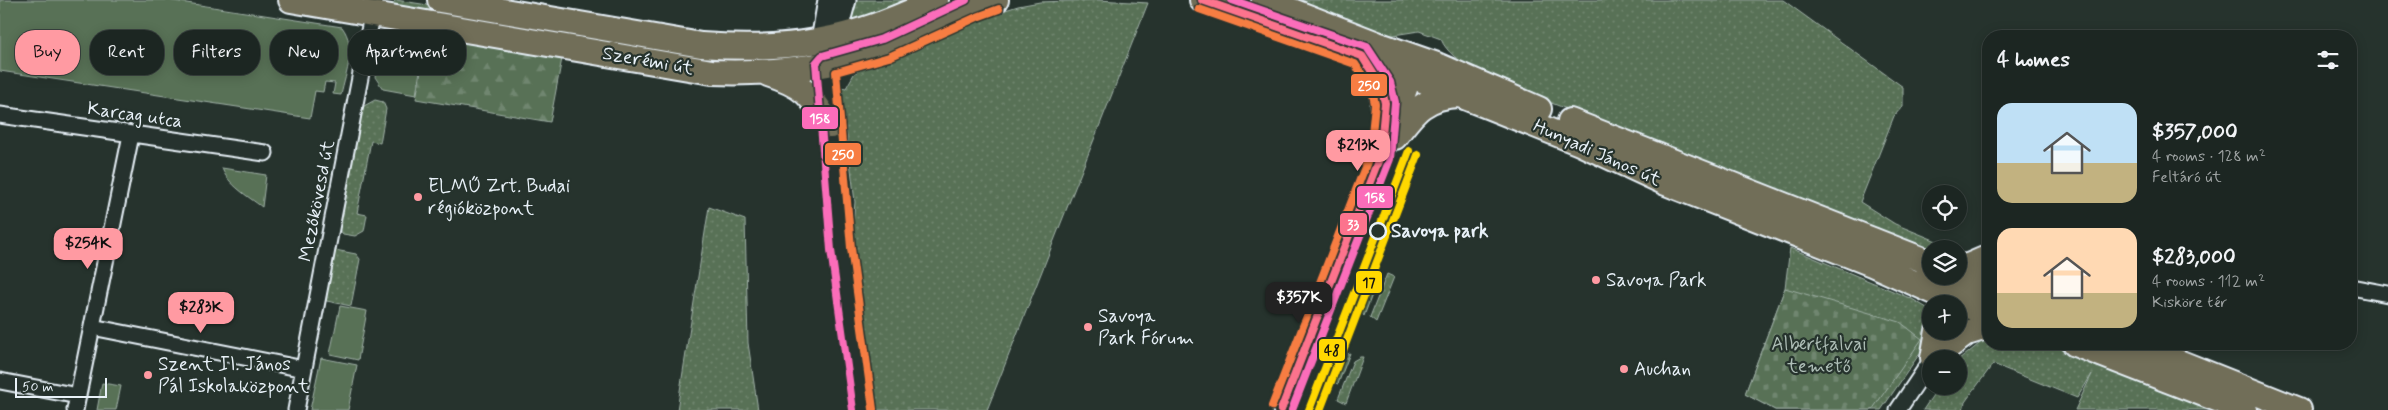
<!DOCTYPE html>
<html lang="en">
<head>
<meta charset="utf-8">
<style>
  :root { --surface:#1c2622; --page:#252e2a; --text:#f1f3f6; --muted:#a0a5a5; --line:#3a4340; --accent:#ff9aa2 }
  body { margin:0; font-family:Mynerve,sans-serif; background:var(--page); color:var(--text); height:100vh; display:flex; flex-direction:column; font-size:19px; white-space:nowrap }
  * { box-sizing:border-box; margin:0 }
  p { font-size:16px; color:var(--muted) }
  .icon { flex:none; width:28px; height:28px; fill:none; stroke:currentColor; stroke-width:2; stroke-linecap:round; stroke-linejoin:round }
  .map { position:relative; flex:1; overflow:hidden }
  .side { position:absolute; left:1982px; top:30px; width:375px; height:320px; display:flex; flex-direction:column; background:var(--surface); border-radius:20px; box-shadow:0 2px 12px #0003,0 0 0 1px var(--line) }
  .side>* { flex:none }
  .hud { position:absolute; left:15px; top:30px; width:475px; height:45px; display:flex; gap:10px }
  .tools { position:absolute; left:1922px; top:185px; display:grid; gap:10px }
  .tools a { display:grid; place-items:center; width:45px; height:45px; border-radius:50%; background:var(--surface); box-shadow:0 2px 12px #0003,0 0 0 1px var(--line); font-size:25px }
  .scale { position:absolute; left:15px; bottom:12px; width:92px; box-sizing:border-box; padding-left:5px; border:2px solid #e8f1f8; border-top:0; font-size:14px; line-height:18px; white-space:nowrap; color:#e8f1f8; -webkit-text-stroke:4px #26332d; paint-order:stroke }
  .price { position:absolute; translate:-50% -42px; padding:0 11px; border-radius:10px; background:var(--accent); color:#111; font-size:16px; line-height:32px; filter:drop-shadow(0 1px 2px #0008) }
  .price::after { content:''; position:absolute; left:50%; top:30px; width:15px; height:11px; margin-left:-8px; background:inherit; clip-path:polygon(0 0,100% 0,50% 100%) }
  .price.active { background:#222; color:#fff }
  ul { padding:0; list-style:none }
  li { display:flex; align-items:center; gap:15px; height:125px; padding:0 15px }
  li span { display:grid; place-items:center; flex:none; width:140px; height:100px; border-radius:15px; color:#555 }
  li>.icon { margin-inline-start:auto }
  span .icon { width:60px; height:60px; fill:#fffc; stroke-width:1 }
  li b { font-size:21px }
  h2 { display:flex; justify-content:space-between; align-items:center; height:60px; padding:0 15px; font-size:21px }
  .tag { padding:0 18px; border-radius:20px; background:var(--surface); box-shadow:0 2px 12px #0003,0 0 0 1px var(--line); font-size:18px; line-height:45px }
  .tag.active { background:var(--accent); color:#111 }
  .map>svg:first-child { display:block }
  .grass { fill:url(#grass-dots); stroke:#a0b1a7 }
  .forest { fill:url(#forest-firs); stroke:#a0b1a7 }
  .cemetery { fill:url(#cemetery-stones); stroke:#a0b1a7 }
  .park { fill:#587156; stroke:#a0b1a7 }
  .lines { fill:none; stroke-linecap:round; stroke-linejoin:round }
  .minor-casing { stroke:#e8f1f8; stroke-width:19 }
  .secondary-casing { stroke:#e8f1f8; stroke-width:25 }
  .primary-casing { stroke:#e8f1f8; stroke-width:28 }
  .minor { stroke:#26332d; stroke-width:15 }
  .secondary { stroke:#26332d; stroke-width:21 }
  .primary { stroke:#716e59; stroke-width:24 }
  .bus-1-casing { stroke:#26332d; stroke-width:11 }
  .bus-2-casing { stroke:#26332d; stroke-width:11 }
  .bus-3-casing { stroke:#26332d; stroke-width:11 }
  .bus-1 { stroke:#fc738d; stroke-width:8 }
  .bus-2 { stroke:#f77d43; stroke-width:8 }
  .bus-3 { stroke:#fb6dba; stroke-width:8 }
  .tram-1-casing { stroke:#26332d; stroke-width:11 }
  .tram-2-casing { stroke:#26332d; stroke-width:11 }
  .tram-1 { stroke:#ffd800; stroke-width:8 }
  .tram-2 { stroke:#ffd800; stroke-width:8 }
  .poi-dot { fill:#ff9aa2; stroke:#26332d; stroke-width:2 }
  .stop-dot { fill:#26332d; stroke:#e8f1f8; stroke-width:2.5 }
  .labels { text-anchor:middle; dominant-baseline:central; stroke-width:4.5; stroke-linejoin:round; paint-order:stroke }
  .street-label { font-size:19px; fill:#e8f1f8; stroke:#26332d }
  .poi-label { font-size:19px; fill:#e8f1f8; stroke:#26332d; text-anchor:start }
  .stop-label { font-size:19px; font-weight:bold; fill:#e8f1f8; stroke:#26332d; text-anchor:start }
  .park-label { font-size:19px; fill:#aebeb7; stroke:#26332d }
  .line-badge { stroke:#26332d; stroke-width:2 }
  .badge-label { font-size:14px; text-anchor:middle; font-weight:bold; fill:#fff }
  .pale-badge-label { font-size:14px; text-anchor:middle; font-weight:bold; fill:#111 }
</style>
</head>
<body>
<div class="map">
<svg width="2388" height="410" viewBox="0 0 2388 410">
  <defs>
    <pattern id="grass-dots" width="8" height="8" patternUnits="userSpaceOnUse" patternTransform="scale(1.25)"><rect width="8" height="8" fill="#587156"/><path d="M2 2h.1M6 6h.1" fill="none" stroke="#70866f" stroke-width="1.8" stroke-linecap="round"/></pattern>
    <pattern id="forest-firs" width="22" height="20" patternUnits="userSpaceOnUse" patternTransform="scale(1.25)"><rect width="22" height="20" fill="#587156"/><path d="M5 1l3.5 6h-7zM16 11l3.5 6h-7z" fill="#70866f"/></pattern>
    <pattern id="cemetery-stones" width="16" height="16" patternUnits="userSpaceOnUse" patternTransform="scale(1.25)"><rect width="16" height="16" fill="#587156"/><path d="M2 7V4a2 2 0 0 1 4 0v3zM10 15v-3a2 2 0 0 1 4 0v3z" fill="#70866f"/></pattern>
  </defs>
  <rect width="100%" height="100%" fill="#26332d"/>
  <filter id="ink" filterUnits="userSpaceOnUse"><feTurbulence type="fractalNoise" baseFrequency=".02" numOctaves="2"/><feDisplacementMap in="SourceGraphic" scale="10" xChannelSelector="R" yChannelSelector="G"/><feConvolveMatrix kernelMatrix="1 2 1 2 8 2 1 2 1" color-interpolation-filters="sRGB"/></filter>
  <g filter="url(#ink)">
    <!-- grass -->
    <path class="grass" d="M 396,0 L 523,20 L 799,55 L 806,58 L 720,63 L 394,6 L 393,3 Z
      M 853,0 L 919,0 L 853,25 L 849,20 Z
      M 1098,0 L 1148,3 L 987,410 L 878,410 L 851,250 L 855,202 L 841,87 L 846,88 L 854,74 L 862,68 L 904,53 L 977,19 L 1018,6 L 1040,2 Z
      M 1289,0 L 1783,0 L 1903,87 L 1903,106 L 1894,116 L 1860,202 L 1895,224 L 1956,249 L 1931,250 L 1523,92 C 1499,81 1451,65 1441,39 L 1419,31 L 1387,36 Z
      M 375,100 L 383,102 L 386,109 L 380,143 L 371,141 L 357,213 L 367,215 L 364,231 L 355,236 L 343,234 L 337,227 L 360,113 L 364,106 Z
      M 709,207 L 745,220 L 748,343 L 758,410 L 677,410 Z
      M 1790,248 L 1912,299 L 1927,308 L 1931,317 L 1929,340 L 1881,410 L 1775,410 L 1745,394 L 1785,288 Z
      M 335,250 L 356,254 L 360,259 L 351,306 L 322,300 L 331,254 Z
      M 1387,274 L 1394,277 L 1376,322 L 1370,317 Z
      M 1374,283 L 1376,284 L 1364,316 L 1362,313 Z
      M 1983,332 L 1989,332 L 1989,344 L 2053,344 L 2228,410 L 2075,410 L 2092,374 L 2077,398 L 1993,364 L 1965,402 L 1963,410 L 1923,410 L 1939,386 L 1959,386 L 1959,360 L 1984,340 Z
      M 1350,353 L 1338,384 L 1335,383 L 1346,355 Z
      M 1360,357 L 1363,357 L 1346,403 L 1338,399 L 1353,361 Z"/>
    <!-- forest -->
    <path class="forest" d="M 428,32 L 563,53 L 550,122 L 416,99 Z"/>
    <!-- cemetery -->
    <path class="cemetery" d="M 1785,288 L 1900,322 L 1922,339 L 1872,410 L 1775,410 L 1745,394 Z"/>
    <!-- park -->
    <path class="park" d="M 0,0 L 167,0 L 342,27 C 357,47 346,72 341,95 L 333,94 L 335,83 L 325,82 L 323,92 L 315,91 L 310,118 L 0,71 Z
      M 390,42 L 424,47 L 416,95 L 383,89 L 375,77 L 382,48 Z
      M 222,168 L 266,175 L 262,207 C 249,197 227,184 222,168 Z
      M 340,306 L 367,311 L 358,360 L 330,354 Z
      M 321,358 L 357,365 L 348,410 L 310,410 Z
      M 102,383 L 121,386 L 116,410 L 97,410 Z"/>
    <g class="lines">
      <defs>
        <path id="minor" d="M 0,115 L 265,153
          M 2351,287 L 2388,294
          M 1959,322 L 1974,300
          M 92,327 L 304,369
          M 0,381 L 78,396
          M 75,410 L 131,135
          M 296,410 L 375,0
          M 1281,410 L 1380,156
          M 1898,410 L 1931,361"/>
        <path id="secondary" d="M 829,0 L 822,41 L 826,65 L 828,101 L 841,249 L 863,410
          M 833,43 L 845,0"/>
        <path id="primary" d="M 291,0 L 712,72 C 770,74 829,69 884,48 C 922,34 957,13 996,0
          M 440,0 L 701,45 C 791,52 855,40 936,0
          M 1202,0 L 1362,56 L 1580,143 L 1666,183 L 1872,264 L 1950,299 L 1989,314
          M 1264,0 L 1377,44 L 1437,65 L 1539,109
          M 1362,56 C 1383,90 1386,91 1382,132
          M 768,74 C 805,86 810,94 830,126
          M 1570,121 L 1931,263
          M 1395,137 C 1414,111 1426,96 1459,95
          M 1380,156 L 1410,75 L 1407,61
          M 1959,267 L 1968,266 L 1989,257
          M 1926,278 L 1974,288 L 1985,283
          M 2075,344 L 2245,410
          M 2133,344 L 2299,410
          M 1933,358 L 1967,333 L 1989,326
          M 1933,358 L 1938,331"/>
      </defs>
      <!-- minor casing -->
      <use href="#minor" class="minor-casing"/>
      <!-- secondary casing -->
      <use href="#secondary" class="secondary-casing"/>
      <!-- primary casing -->
      <use href="#primary" class="primary-casing"/>
      <!-- minor -->
      <use href="#minor" class="minor"/>
      <!-- secondary -->
      <use href="#secondary" class="secondary"/>
      <!-- primary -->
      <use href="#primary" class="primary"/>
      <defs>
        <path id="bus-1" d="M 1202,0 L 1362,56 L 1381,86 L 1385,103 L 1380,156 L 1281,410"/>
        <path id="bus-2" d="M 1199,9 L 1355,64 L 1372,90 L 1375,104 L 1370,154 L 1272,406
          M 873,409 L 851,248 L 836,72 L 889,57 L 977,17 L 999,9"/>
        <path id="bus-3" d="M 1232,0 L 1367,47 L 1390,82 L 1395,102 L 1390,159 L 1292,410
          M 853,410 L 831,250 L 816,63 L 822,56 L 882,39 L 966,0"/>
      </defs>
      <!-- bus-1 casing -->
      <use href="#bus-1" class="bus-1-casing"/>
      <!-- bus-2 casing -->
      <use href="#bus-2" class="bus-2-casing"/>
      <!-- bus-3 casing -->
      <use href="#bus-3" class="bus-3-casing"/>
      <!-- bus-1 -->
      <use href="#bus-1" class="bus-1"/>
      <!-- bus-2 -->
      <use href="#bus-2" class="bus-2"/>
      <!-- bus-3 -->
      <use href="#bus-3" class="bus-3"/>
      <defs>
        <path id="tram-1" d="M 1309,410 L 1409,151"/>
        <path id="tram-2" d="M 1320,410 L 1418,155"/>
      </defs>
      <!-- tram-1 casing -->
      <use href="#tram-1" class="tram-1-casing"/>
      <!-- tram-2 casing -->
      <use href="#tram-2" class="tram-2-casing"/>
      <!-- tram-1 -->
      <use href="#tram-1" class="tram-1"/>
      <!-- tram-2 -->
      <use href="#tram-2" class="tram-2"/>
    </g>
  </g>
  <!-- markers -->
  <g class="poi-dot">
    <circle cx="418" cy="197" r="5"/>
    <circle cx="1596" cy="280" r="5"/>
    <circle cx="1088" cy="327" r="5"/>
    <circle cx="1624" cy="369" r="5"/>
    <circle cx="148" cy="375" r="5"/>
  </g>
  <circle class="stop-dot" cx="1378" cy="231" r="8"/>
  <g class="labels">
    <!-- street labels -->
    <g class="street-label">
      <text transform="translate(648 61) rotate(10)">Szerémi út</text>
      <text transform="translate(135 115) rotate(8)">Karcag utca</text>
      <text transform="translate(1597 153) rotate(24)">Hunyadi János út</text>
      <text transform="translate(317 201) rotate(-79)">Mezőkövesd út</text>
    </g>
    <!-- poi labels -->
    <g class="poi-label">
      <text x="428" y="186">ELMŰ Zrt. Budai<tspan x="428" dy="22">régióközpont</tspan></text>
      <text x="1606" y="280">Savoya Park</text>
      <text x="1098" y="316">Savoya<tspan x="1098" dy="22">Park Fórum</tspan></text>
      <text x="158" y="364">Szent II. János<tspan x="158" dy="22">Pál Iskolaközpont</tspan></text>
      <text x="1634" y="369">Auchan</text>
    </g>
    <!-- stop labels -->
    <g class="stop-label">
      <text x="1391" y="231">Savoya park</text>
    </g>
    <!-- park labels -->
    <g class="park-label">
      <text x="1819" y="344">Albertfalvai<tspan x="1819" dy="22">temető</tspan></text>
    </g>
  </g>
  <g class="line-badge">
    <rect x="1350" y="73" width="38" height="24" rx="5" fill="#f77d43"/>
    <rect x="801" y="106" width="38" height="24" rx="5" fill="#fb6dba"/>
    <rect x="824" y="142" width="38" height="24" rx="5" fill="#f77d43"/>
    <rect x="1356" y="185" width="38" height="24" rx="5" fill="#fb6dba"/>
    <rect x="1339" y="212" width="29" height="24" rx="5" fill="#fc738d"/>
    <rect x="1355" y="270" width="28" height="24" rx="5" fill="#ffd800"/>
    <rect x="1318" y="338" width="28" height="24" rx="5" fill="#ffd800"/>
  </g>
  <g class="badge-label">
    <text x="1369" y="90">250</text>
    <text x="820" y="123">158</text>
    <text x="843" y="159">250</text>
    <text x="1375" y="202">158</text>
    <text x="1353" y="229">33</text>
  </g>
  <g class="pale-badge-label">
    <text x="1369" y="287">17</text>
    <text x="1332" y="355">48</text>
  </g>
</svg>
<div class="tools">
<a><svg class="icon" aria-label="locate" viewBox="0 0 24 24"><circle cx="12" cy="12" r="6"/><path d="M12 2v4M12 18v4M2 12h4M18 12h4"/></svg></a>
<a><svg class="icon" aria-label="layers" viewBox="0 0 24 24"><path d="M12 4l9 5-9 5-9-5zM3 14l9 5 9-5"/></svg></a>
<a>+</a>
<a>−</a>
</div>
<div class="scale">50 m</div>
<b class="price" style="left:1358px;top:172px">$213K</b>
<b class="price" style="left:88px;top:270px">$254K</b>
<b class="price active" style="left:1299px;top:324px">$357K</b>
<b class="price" style="left:201px;top:334px">$283K</b>
<div class="hud">
<a class="tag active">Buy</a>
<a class="tag">Rent</a>
<a class="tag">Filters</a>
<a class="tag">New</a>
<a class="tag">Apartment</a>
</div>
<section class="side">
<h2>4 homes<svg class="icon" aria-label="filters" viewBox="0 0 24 24"><path d="M4 7h16M4 17h16"/><circle cx="9" cy="7" r="2"/><circle cx="15" cy="17" r="2"/></svg></h2>
<ul>
<li><span style="background:linear-gradient(#bfe0f5 60%,#c2b280 0)"><svg class="icon" aria-label="home" viewBox="0 0 24 24"><path d="M3 11l9-7 9 7M6 9v11h12V9"/></svg></span><div><b>$357,000</b><p>4 rooms · 128 m²</p><p>Feltáró út</p></div></li>
<li><span style="background:linear-gradient(#ffd9b3 65%,#c2b280 0)"><svg class="icon" aria-label="home" viewBox="0 0 24 24"><path d="M3 11l9-7 9 7M6 9v11h12V9"/></svg></span><div><b>$283,000</b><p>4 rooms · 112 m²</p><p>Kisköre tér</p></div></li>
</ul>
</section>
</div>
</body>
</html>
